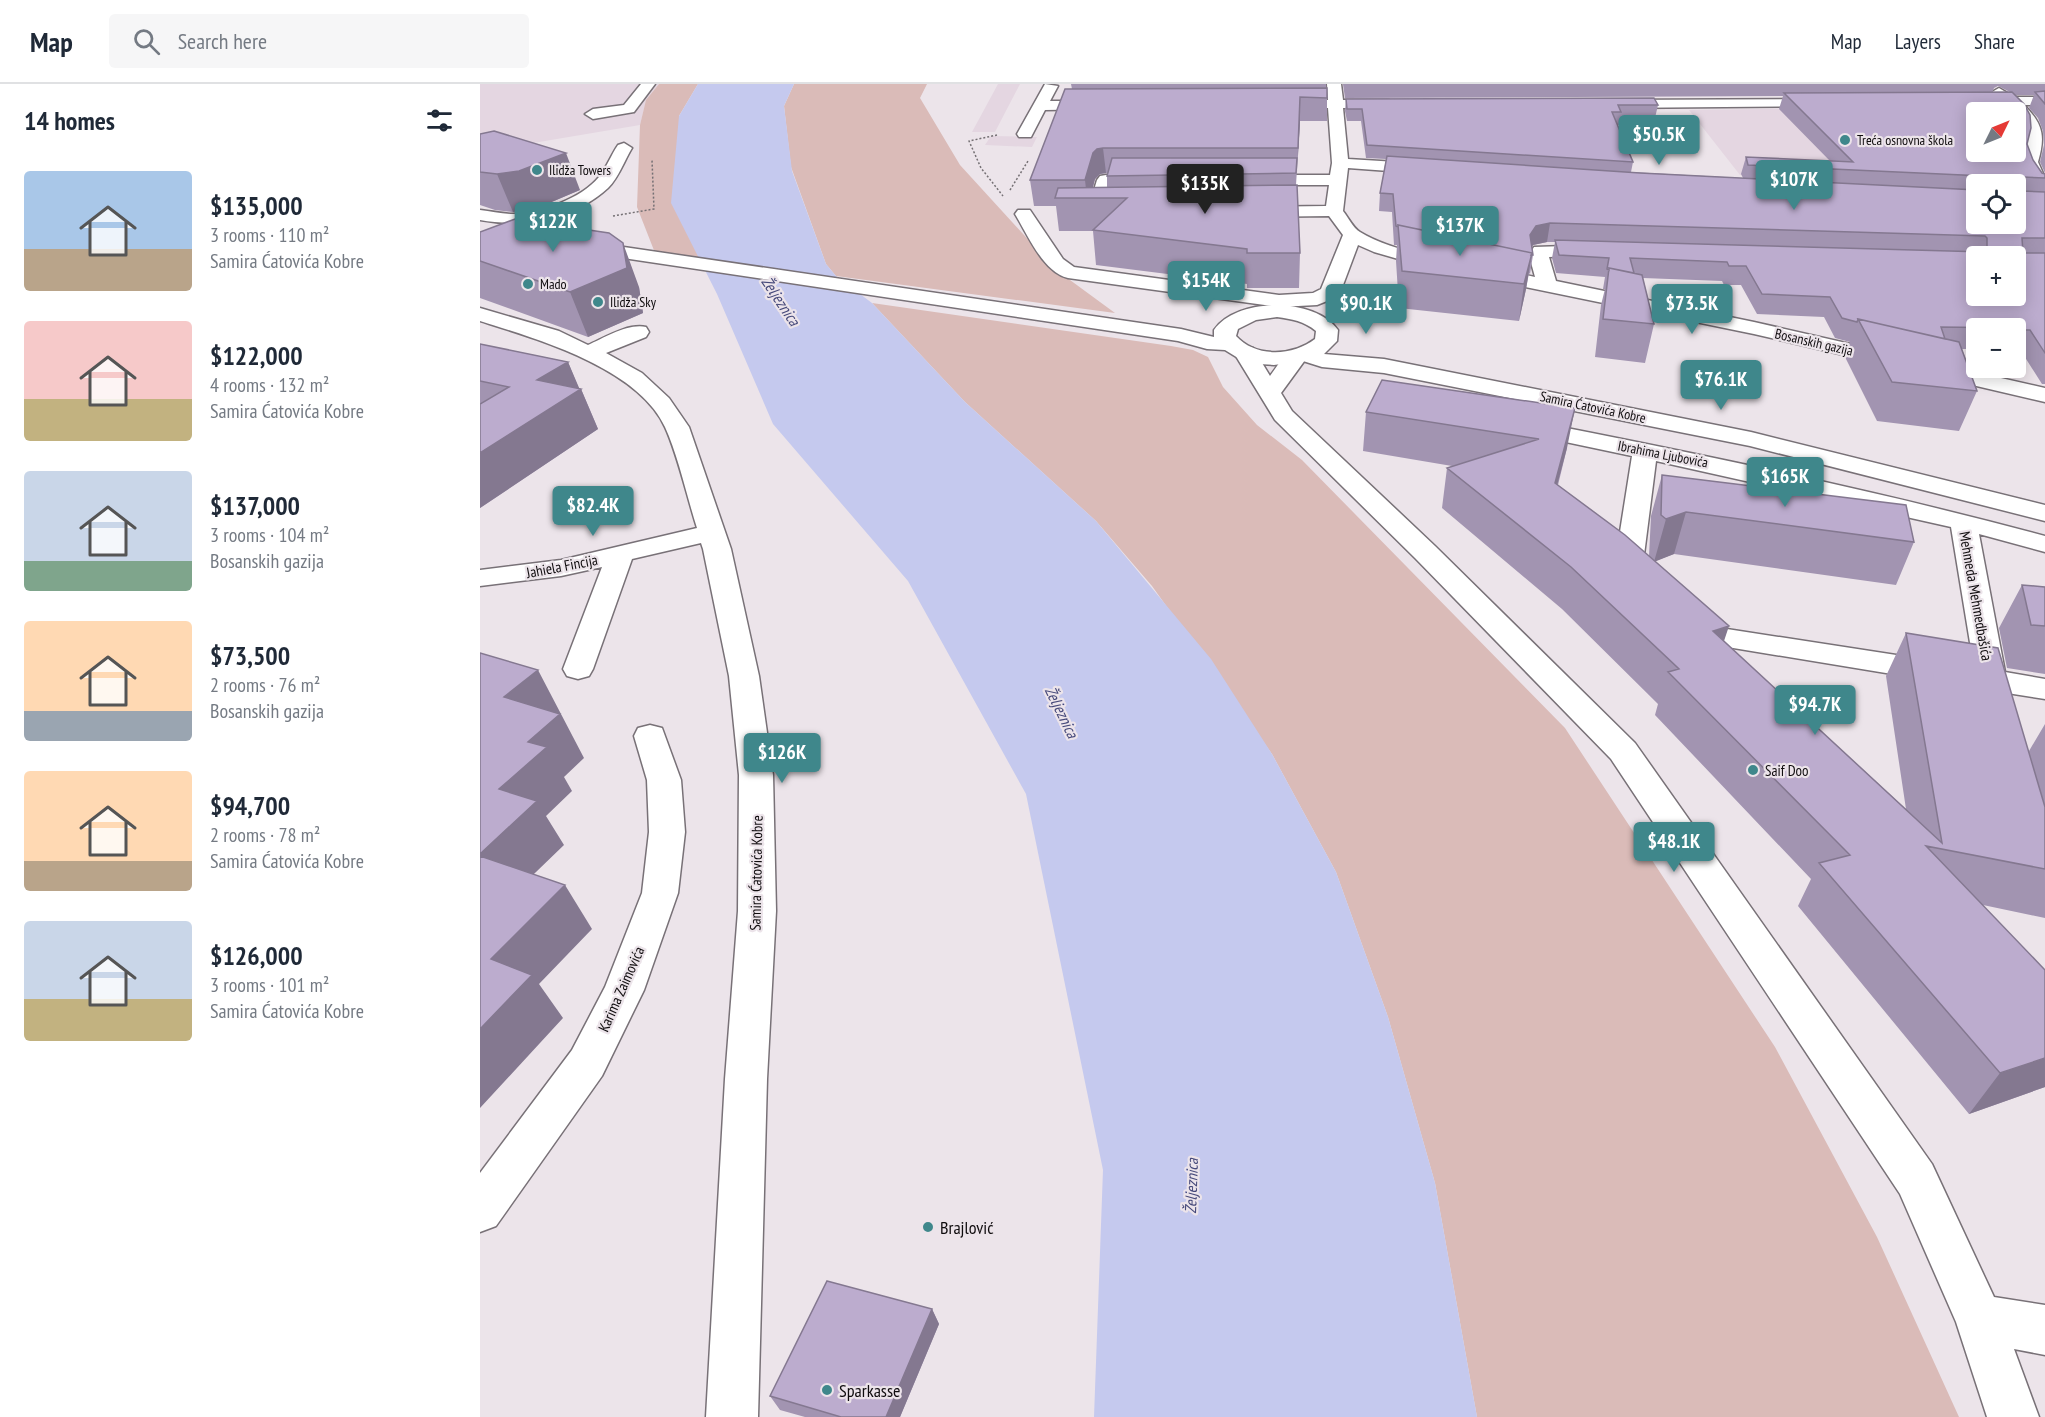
<!DOCTYPE html>
<html lang="en">
<head>
<meta charset="utf-8">
<style>
  :root { --surface:#fff; --page:#f6f6f7; --text:#1f2937; --muted:#747a83; --line:#e0e1e3; --accent:#3f878b }
  body { margin:0; font-family:"PT Sans Narrow",sans-serif; background:var(--page); color:var(--text); height:100vh; display:flex; flex-direction:column; font-size:22px; white-space:nowrap }
  * { box-sizing:border-box; margin:0 }
  p { font-size:20px; color:var(--muted) }
  .icon { flex:none; width:33px; height:33px; fill:none; stroke:currentColor; stroke-width:2; stroke-linecap:round; stroke-linejoin:round }
  .map { position:relative; flex:1; overflow:hidden }
  .drawer { display:flex; flex-direction:column; background:var(--surface); width:480px }
  .drawer>* { flex:none }
  .needle { width:39px; rotate:47deg }
  .fabs { position:absolute; left:1486px; top:18px; display:grid; gap:12px }
  .fabs a { display:grid; place-items:center; width:60px; height:60px; border-radius:6px; background:var(--surface); box-shadow:0 3px 15px #0003; font-size:30px }
  .price { position:absolute; translate:-50% -51px; padding:0 14px; border-radius:6px; background:var(--accent); color:#fff; font-size:20px; line-height:39px; filter:drop-shadow(0 2px 3px #0008) }
  .price::after { content:''; position:absolute; left:50%; top:36px; width:18px; height:14px; margin-left:-9px; background:inherit; clip-path:polygon(0 0,100% 0,50% 100%) }
  .price.active { background:#222; color:#fff }
  ul { padding:0; list-style:none }
  li { display:flex; align-items:center; gap:18px; height:150px; padding:0 24px }
  li span { display:grid; place-items:center; flex:none; width:168px; height:120px; border-radius:6px; color:#555 }
  li>.icon { margin-inline-start:auto }
  span .icon { width:72px; height:72px; fill:#fffc; stroke-width:1 }
  li b { font-size:26px }
  h2 { display:flex; justify-content:space-between; align-items:center; height:72px; padding:0 24px; font-size:26px }
  header { display:flex; align-items:center; gap:36px; box-sizing:border-box; height:84px; padding:0 30px; background:var(--surface); border-bottom:2px solid var(--line) }
  header strong { font-size:28px }
  nav { display:flex; gap:33px; margin-inline-start:auto; font-size:21px }
  .search { width:420px; height:54px; background:var(--page); display:flex; align-items:center; gap:15px; box-sizing:border-box; padding:0 21px; border-radius:6px; color:var(--muted); font-size:22px }
  main { display:flex; flex:1; min-height:0 }
  .map>svg:first-child { display:block }
  .built { fill:#e4d6e1 }
  .green { fill:#dabbb8 }
  .water { fill:#c5c9ee }
  .lines { fill:none; stroke-linecap:round; stroke-linejoin:round }
  .minor-casing { stroke:#787177; stroke-width:3 }
  .major-casing { stroke:#787177; stroke-width:3 }
  .path { stroke:#757074; stroke-width:1.5; stroke-dasharray:2 2; stroke-linecap:butt }
  .minor { fill:#fff; fill-rule:evenodd }
  .major { fill:#fff; fill-rule:evenodd }
  .wall { fill:#a294b1; fill-rule:evenodd }
  .shaded-wall { fill:#847890 }
  .building { fill:#bcacce; stroke:#847890; stroke-width:1.5; fill-rule:evenodd }
  .poi-dot { fill:#3f878b; stroke:#ece4ea; stroke-width:2 }
  .labels { text-anchor:middle; dominant-baseline:central; stroke-width:4.5; stroke-linejoin:round; paint-order:stroke }
  .far-poi-label { font-size:14px; fill:#0f0c0e; stroke:#ece4ea; text-anchor:start }
  .far-street-label { font-size:14px; fill:#0f0c0e; stroke:#ece4ea }
  .street-label { font-size:15px; fill:#0f0c0e; stroke:#ece4ea }
  .poi-label { font-size:15px; fill:#0f0c0e; stroke:#ece4ea; text-anchor:start }
  .water-label { font-size:16px; font-style:italic; fill:#46497a; stroke:#ece4ea }
  .near-poi-label { font-size:18px; fill:#0f0c0e; stroke:#ece4ea; text-anchor:start }
</style>
</head>
<body>
<header>
<strong>Map</strong>
<div class="search"><svg class="icon" aria-label="search" viewBox="0 0 24 24"><circle cx="10" cy="10" r="6"/><path d="M15 15l6 6"/></svg>Search here</div>
<nav><a>Map</a><a>Layers</a><a>Share</a></nav>
</header>
<main>
<section class="drawer">
<h2>14 homes<svg class="icon" aria-label="filters" viewBox="0 0 24 24"><path d="M4 7h16M4 17h16"/><circle cx="9" cy="7" r="2"/><circle cx="15" cy="17" r="2"/></svg></h2>
<ul>
<li><span style="background:linear-gradient(#a9c7e8 65%,#b9a48a 0)"><svg class="icon" aria-label="home" viewBox="0 0 24 24"><path d="M3 11l9-7 9 7M6 9v11h12V9"/></svg></span><div><b>$135,000</b><p>3 rooms · 110 m²</p><p>Samira Ćatovića Kobre</p></div></li>
<li><span style="background:linear-gradient(#f6c9c9 65%,#c2b280 0)"><svg class="icon" aria-label="home" viewBox="0 0 24 24"><path d="M3 11l9-7 9 7M6 9v11h12V9"/></svg></span><div><b>$122,000</b><p>4 rooms · 132 m²</p><p>Samira Ćatovića Kobre</p></div></li>
<li><span style="background:linear-gradient(#c9d6e8 75%,#7fa58c 0)"><svg class="icon" aria-label="home" viewBox="0 0 24 24"><path d="M3 11l9-7 9 7M6 9v11h12V9"/></svg></span><div><b>$137,000</b><p>3 rooms · 104 m²</p><p>Bosanskih gazija</p></div></li>
<li><span style="background:linear-gradient(#ffd9b3 75%,#9aa5b1 0)"><svg class="icon" aria-label="home" viewBox="0 0 24 24"><path d="M3 11l9-7 9 7M6 9v11h12V9"/></svg></span><div><b>$73,500</b><p>2 rooms · 76 m²</p><p>Bosanskih gazija</p></div></li>
<li><span style="background:linear-gradient(#ffd9b3 75%,#b9a48a 0)"><svg class="icon" aria-label="home" viewBox="0 0 24 24"><path d="M3 11l9-7 9 7M6 9v11h12V9"/></svg></span><div><b>$94,700</b><p>2 rooms · 78 m²</p><p>Samira Ćatovića Kobre</p></div></li>
<li><span style="background:linear-gradient(#c9d6e8 65%,#c2b280 0)"><svg class="icon" aria-label="home" viewBox="0 0 24 24"><path d="M3 11l9-7 9 7M6 9v11h12V9"/></svg></span><div><b>$126,000</b><p>3 rooms · 101 m²</p><p>Samira Ćatovića Kobre</p></div></li>
</ul>
</section>
<div class="map">
<svg width="1565" height="1333" viewBox="0 0 1565 1333">
  <rect width="100%" height="100%" fill="#ece4ea"/>
  <!-- built -->
  <path class="built" d="M 0,0 L 179,0 L 166,17 L 160,41 L 0,68 Z
    M 518,0 L 540,0 L 515,48 L 492,48 Z
    M 1526,22 L 1497,28 L 1497,68 L 1536,68 L 1552,98 L 1260,91 L 1209,26 Z
    M 511,52 L 557,53 L 552,63 L 505,61 Z"/>
  <!-- green -->
  <path class="green" d="M 179,0 L 218,0 L 199,32 L 225,181 L 177,174 L 157,123 L 160,41 L 166,16 Z
    M 314,0 L 447,0 L 440,14 L 480,81 L 575,185 L 635,229 L 356,192 L 346,180 L 311,83 L 304,22 Z
    M 392,219 L 691,262 L 713,266 L 728,273 L 743,303 L 777,341 L 822,376 L 1085,644 L 1295,963 L 1397,1153 L 1479,1333 L 997,1333 L 955,1099 L 908,933 L 856,788 L 792,670 L 672,502 L 616,437 L 485,318 Z"/>
  <!-- water -->
  <path class="water" d="M 218,0 L 314,0 L 304,22 L 312,87 L 346,180 L 356,192 L 392,219 L 485,318 L 616,437 L 731,575 L 792,670 L 856,788 L 908,933 L 955,1099 L 997,1333 L 614,1333 L 623,1086 L 546,710 L 428,497 L 293,340 L 237,210 L 191,119 L 199,32 Z"/>
  <g class="lines">
    <defs>
      <path id="minor" d="M 161,0 L 175,0 L 154,28 L 113,35 L 105,30 L 113,25 L 144,21 Z
        M 565,0 L 578,2 L 570,17 L 624,17 L 631,21 L 624,25 L 565,26 L 551,53 L 539,53 L 537,50 Z
        M 847,0 L 861,0 L 863,16 L 909,16 L 916,20 L 909,24 L 863,24 L 868,75 L 950,80 L 958,85 L 950,90 L 868,84 L 863,127 C 868,133 873,144 880,148 C 921,173 1006,183 1055,193 L 1049,171 L 1054,163 L 1117,161 L 1124,163 L 1126,167 L 1124,171 L 1069,173 L 1076,197 L 1274,238 L 1565,304 L 1565,318 L 1274,250 L 939,181 L 894,168 L 878,161 L 860,209 L 857,213 L 837,221 L 799,223 L 588,194 C 563,188 548,151 535,130 L 538,126 L 550,126 L 583,175 L 594,183 L 799,211 L 833,209 L 841,205 L 863,151 L 849,132 L 774,133 L 768,132 L 765,128 L 768,124 L 774,123 L 846,122 L 849,101 L 772,101 L 766,100 L 763,96 L 766,92 L 772,91 L 850,91 L 852,79 L 848,24 L 802,24 L 795,20 L 802,16 L 848,16 Z
        M 1519,4 L 1534,13 L 1565,13 L 1565,21 L 1544,21 C 1564,41 1565,53 1558,78 L 1565,94 L 1565,109 C 1554,106 1541,88 1542,76 C 1544,62 1551,55 1543,40 C 1525,6 1502,33 1488,17 L 1495,13 L 1516,13 L 1512,8 Z
        M 1344,15 L 1351,19 L 1349,22 L 1132,24 L 1125,20 L 1132,16 Z
        M 144,59 L 152,64 C 144,77 139,93 128,104 C 95,135 42,144 0,136 L 0,126 C 11,127 22,130 33,130 C 60,129 101,115 119,93 C 127,83 131,71 138,61 Z
        M 626,91 L 672,91 L 678,92 L 681,96 L 678,100 L 672,101 L 633,101 L 622,133 L 610,133 L 607,129 L 617,96 L 620,92 Z
        M 0,224 L 79,247 L 108,261 C 124,254 148,239 166,243 L 169,248 L 166,253 L 126,269 L 162,289 L 189,314 L 209,343 L 251,465 L 279,592 L 293,691 L 296,827 L 287,995 L 278,1333 L 226,1333 L 245,995 L 258,827 L 259,691 L 249,592 L 223,465 L 221,459 L 152,475 L 113,585 L 109,592 L 98,595 L 87,592 L 83,585 L 122,483 L 81,492 L 0,502 L 0,486 L 81,476 L 217,444 C 207,413 198,371 185,343 C 158,284 57,255 0,237 Z
        M 765,262 L 773,264 L 790,292 C 800,279 807,263 825,267 L 828,272 L 801,309 L 812,327 L 955,462 L 1155,659 L 1452,1080 L 1514,1213 L 1565,1221 L 1565,1271 L 1534,1265 L 1559,1333 L 1507,1333 L 1476,1238 L 1420,1110 L 1131,675 L 935,474 L 795,336 L 754,269 L 757,264 Z
        M 1046,336 C 1220,370 1394,406 1565,452 L 1565,468 L 1499,450 L 1525,588 L 1565,595 L 1565,615 L 1527,609 L 1524,613 L 1513,616 L 1502,613 L 1497,604 L 1223,559 L 1219,552 L 1223,545 L 1234,543 L 1494,583 L 1471,443 L 1176,377 L 1164,471 L 1185,493 L 1181,499 C 1161,504 1147,489 1136,473 L 1152,372 L 1038,348 L 1034,343 L 1038,338 Z
        M 170,641 L 182,644 L 201,696 L 205,748 L 198,809 L 164,906 L 122,992 L 16,1142 L 0,1148 L 0,1089 L 92,966 L 125,903 L 162,809 L 169,748 L 167,696 L 154,652 L 158,644 Z"/>
      <path id="major" d="M 103,157 L 701,245 L 734,253 L 734,246 C 757,213 835,213 858,246 L 857,257 L 844,270 L 904,275 L 1271,348 L 1565,421 L 1565,437 L 1270,362 L 904,289 L 842,283 L 823,277 L 794,281 L 779,280 L 758,274 L 745,266 L 727,265 L 698,257 L 96,167 L 94,163 L 96,159 ZM 797,233 C 812,235 824,237 836,247 L 835,255 C 813,272 776,274 756,252 L 758,245 L 776,236 Z"/>
    </defs>
    <!-- minor casing -->
    <use href="#minor" class="minor-casing"/>
    <!-- major casing -->
    <use href="#major" class="major-casing"/>
    <!-- path -->
    <path class="path" d="M 517,51 L 489,57 L 501,84 L 523,112
      M 530,106 L 548,77
      M 133,132 L 174,125 L 172,76"/>
    <!-- minor -->
    <use href="#minor" class="minor"/>
    <!-- major -->
    <use href="#major" class="major"/>
  </g>
  <!-- wall -->
  <path class="wall" d="M 591,0 L 846,0 L 847,14 L 847,37 L 820,37 L 816,101 L 820,169 L 819,204 L 767,204 L 767,200 L 616,181 L 613,147 L 579,147 L 576,122 L 554,122 L 550,96 L 592,5 ZM 627,89 L 627,103 L 613,103 L 615,95 L 620,90 Z
    M 863,0 L 1565,0 L 1565,89 L 1560,78 L 1564,61 L 1563,47 L 1558,34 L 1549,24 L 1554,11 L 1535,11 L 1547,60 L 1553,76 L 1562,89 L 1565,90 L 1565,300 L 1562,300 L 1541,267 L 1536,266 L 1536,244 L 1497,244 L 1497,265 L 1482,265 L 1497,307 L 1479,347 L 1397,337 L 1365,273 L 1370,258 L 1355,254 L 1344,233 L 1277,230 L 1261,201 L 1244,201 L 1242,197 L 1163,194 L 1174,240 L 1165,279 L 1115,273 L 1121,221 L 1125,205 L 1123,205 L 1125,193 L 1076,189 L 1072,174 L 1075,158 L 1067,158 L 1053,161 L 1052,163 L 1053,171 L 1050,190 L 1049,189 L 1046,205 L 1039,237 L 919,224 L 916,177 L 917,161 L 914,161 L 912,128 L 899,127 L 900,109 L 906,75 L 886,74 L 881,37 L 867,37 L 865,27 L 866,15 L 1178,21 L 1175,34 L 1141,33 L 1139,41 L 1137,41 L 1153,78 L 1151,88 L 1263,94 L 1261,90 L 1266,73 L 1350,77 L 1299,25 L 1303,12 L 865,14 ZM 1518,2 L 1530,8 L 1512,9 L 1514,4 ZM 1497,100 L 1536,100 L 1497,140 Z
    M 0,50 L 100,106 L 55,125 L 33,128 L 15,126 L 0,121 Z
    M 0,148 L 159,203 L 163,229 L 108,253 L 0,214 Z
    M 0,260 L 88,278 L 99,305 L 101,305 L 118,345 L 0,424 Z
    M 902,296 L 1087,364 L 1078,401 L 1169,472 L 1171,432 L 1182,391 L 1434,458 L 1416,501 L 1194,470 L 1175,477 L 1244,558 L 1426,725 L 1406,592 L 1426,549 L 1549,667 L 1565,640 L 1565,834 L 1503,821 L 1565,1003 L 1489,1030 L 1318,822 L 1331,795 L 1175,631 L 1178,620 L 1082,525 L 962,424 L 967,384 L 972,382 L 883,367 L 886,328 Z
    M 1542,501 L 1565,503 L 1565,590 L 1527,584 L 1519,544 Z
    M 452,1225 L 459,1240 L 420,1333 L 325,1333 L 300,1326 L 290,1312 Z"/>
  <!-- shaded-wall -->
  <path class="shaded-wall" d="M 820,13 L 820,37 L 817,89 L 818,64 Z
    M 623,64 L 626,89 L 620,90 L 615,95 L 610,114 L 607,114 L 605,96 L 613,69 L 617,65 Z
    M 86,69 L 100,106 L 55,125 L 33,128 L 17,90 Z
    M 1070,139 L 1067,158 L 1053,161 L 1047,170 L 1050,151 L 1056,142 Z
    M 143,159 L 159,203 L 163,229 L 108,253 L 90,208 Z
    M 1052,169 L 1046,205 L 1039,237 L 1044,200 Z
    M 88,278 L 100,306 L 101,305 L 118,345 L 0,424 L 0,369 L 57,296 Z
    M 1095,324 L 1087,364 L 1067,439 L 1075,399 Z
    M 1206,428 L 1194,470 L 1174,478 L 1186,435 Z
    M 1249,542 L 1235,584 L 1233,547 Z
    M 58,586 L 104,674 L 84,693 L 92,707 L 66,732 L 84,761 L 28,815 L 0,774 L 0,770 L 24,613 Z
    M 85,801 L 112,845 L 59,900 L 83,934 L 0,1024 L 0,945 L 11,875 Z
    M 1565,974 L 1565,1003 L 1489,1030 L 1520,989 Z
    M 452,1225 L 459,1240 L 420,1333 L 406,1333 Z"/>
  <!-- building -->
  <path class="building" d="M 847,4 L 847,14 L 820,13 L 818,64 L 623,64 L 617,65 L 613,69 L 605,96 L 550,96 L 585,5 Z
    M 1565,7 L 1565,20 L 1555,8 Z
    M 1532,8 L 1544,20 L 1550,31 L 1551,44 L 1547,60 L 1553,76 L 1562,89 L 1565,90 L 1565,94 L 1543,93 L 1541,95 L 1542,107 L 1565,108 L 1565,154 L 1542,154 L 1543,169 L 1565,169 L 1565,269 L 1550,246 L 1536,246 L 1536,244 L 1461,243 L 1465,255 L 1378,235 L 1377,238 L 1362,234 L 1350,213 L 1282,210 L 1266,182 L 1249,182 L 1247,178 L 1150,174 L 1154,189 L 1129,184 L 1129,186 L 1127,185 L 1129,174 L 1079,171 L 1075,156 L 1505,168 L 1507,166 L 1507,154 L 1505,152 L 1070,139 L 1056,142 L 1050,151 L 1053,171 L 1051,171 L 1052,169 L 918,141 L 918,143 L 916,142 L 913,110 L 900,109 L 907,72 L 1160,89 L 1497,106 L 1497,140 L 1536,140 L 1536,100 L 1506,100 L 1504,92 L 1268,81 L 1266,73 L 1373,78 L 1304,9 ZM 1497,28 L 1536,28 L 1536,68 L 1497,68 ZM 1497,172 L 1536,172 L 1536,212 L 1497,212 Z
    M 1174,14 L 1178,21 L 1138,21 L 1141,28 L 1132,28 L 1153,78 L 887,61 L 882,25 L 867,25 L 866,15 Z
    M 14,47 L 86,69 L 39,87 L 17,90 L 0,88 L 0,50 Z
    M 632,74 L 817,74 L 816,89 L 627,92 Z
    M 817,101 L 820,169 L 767,169 L 767,165 L 613,146 L 647,114 L 575,114 L 578,104 Z
    M 35,135 L 129,149 L 143,159 L 147,184 L 90,208 L 0,177 L 0,148 Z
    M 918,141 L 1052,169 L 1044,200 L 922,187 Z
    M 1129,184 L 1162,191 L 1174,240 L 1123,235 Z
    M 1378,235 L 1479,258 L 1497,307 L 1412,298 Z
    M 0,260 L 88,278 L 57,296 L 101,305 L 0,369 L 0,320 L 29,303 L 0,297 Z
    M 902,296 L 1095,324 L 1075,399 L 1145,451 L 1249,542 L 1233,547 L 1462,759 L 1426,549 L 1518,564 L 1565,723 L 1565,785 L 1446,762 L 1565,886 L 1565,974 L 1520,989 L 1339,779 L 1370,771 L 1188,588 L 1199,585 L 1091,483 L 967,384 L 1059,355 L 886,328 Z
    M 1182,391 L 1426,421 L 1434,458 L 1206,428 L 1186,435 L 1181,431 Z
    M 1542,501 L 1565,503 L 1565,542 L 1551,541 Z
    M 0,569 L 58,586 L 24,613 L 80,630 L 48,658 L 67,663 L 19,705 L 57,717 L 0,770 Z
    M 0,772 L 85,801 L 11,875 L 52,891 L 0,945 Z
    M 347,1197 L 452,1225 L 406,1333 L 361,1333 L 290,1312 Z"/>
  <!-- markers -->
  <g class="poi-dot">
    <circle cx="1365" cy="56" r="6"/>
    <circle cx="57" cy="86" r="6"/>
    <circle cx="48" cy="200" r="6"/>
    <circle cx="118" cy="218" r="6"/>
    <circle cx="1273" cy="686" r="6"/>
    <circle cx="448" cy="1143" r="6"/>
    <circle cx="347" cy="1306" r="6"/>
  </g>
  <g class="labels">
    <!-- far-poi labels -->
    <g class="far-poi-label">
      <text x="1377" y="56">Treća osnovna škola</text>
      <text x="69" y="86">Ilidža Towers</text>
      <text x="60" y="200">Mado</text>
      <text x="130" y="218">Ilidža Sky</text>
    </g>
    <!-- far-street labels -->
    <g class="far-street-label">
      <text transform="translate(1334 258) rotate(13)">Bosanskih gazija</text>
      <text transform="translate(1113 323) rotate(12)">Samira Ćatovića Kobre</text>
      <text transform="translate(1183 370) rotate(11)">Ibrahima Ljubovića</text>
    </g>
    <!-- street labels -->
    <g class="street-label">
      <text transform="translate(82 482) rotate(-11)">Jahiela Fincija</text>
      <text transform="translate(1496 512) rotate(80)">Mehmeda Mehmedbašića</text>
      <text transform="translate(276 789) rotate(-89)">Samira Ćatovića Kobre</text>
      <text transform="translate(141 905) rotate(-66)">Karima Zaimovića</text>
    </g>
    <!-- poi labels -->
    <g class="poi-label">
      <text x="1285" y="686">Saif Doo</text>
    </g>
    <!-- water labels -->
    <g class="water-label">
      <text transform="translate(301 217) rotate(56)">Željeznica</text>
      <text transform="translate(582 628) rotate(64)">Željeznica</text>
      <text transform="translate(711 1102) rotate(-88)">Željeznica</text>
    </g>
    <!-- near-poi labels -->
    <g class="near-poi-label">
      <text x="460" y="1143">Brajlović</text>
      <text x="359" y="1306">Sparkasse</text>
    </g>
  </g>
</svg>
<div class="fabs">
<a><svg class="needle" viewBox="-14 -14 28 28"><path d="M0-13l5 13h-10z" fill="#e53935"/><path d="M0 13l5-13h-10z" fill="#747a83"/></svg></a>
<a><svg class="icon" aria-label="locate" viewBox="0 0 24 24"><circle cx="12" cy="12" r="6"/><path d="M12 2v4M12 18v4M2 12h4M18 12h4"/></svg></a>
<a>+</a>
<a>−</a>
</div>
<b class="price" style="left:1179px;top:82px">$50.5K</b>
<b class="price" style="left:1314px;top:127px">$107K</b>
<b class="price active" style="left:725px;top:131px">$135K</b>
<b class="price" style="left:73px;top:169px">$122K</b>
<b class="price" style="left:980px;top:173px">$137K</b>
<b class="price" style="left:726px;top:228px">$154K</b>
<b class="price" style="left:886px;top:251px">$90.1K</b>
<b class="price" style="left:1212px;top:251px">$73.5K</b>
<b class="price" style="left:1241px;top:327px">$76.1K</b>
<b class="price" style="left:1305px;top:424px">$165K</b>
<b class="price" style="left:113px;top:453px">$82.4K</b>
<b class="price" style="left:1335px;top:652px">$94.7K</b>
<b class="price" style="left:302px;top:700px">$126K</b>
<b class="price" style="left:1194px;top:789px">$48.1K</b>
</div>
</main>
</body>
</html>
